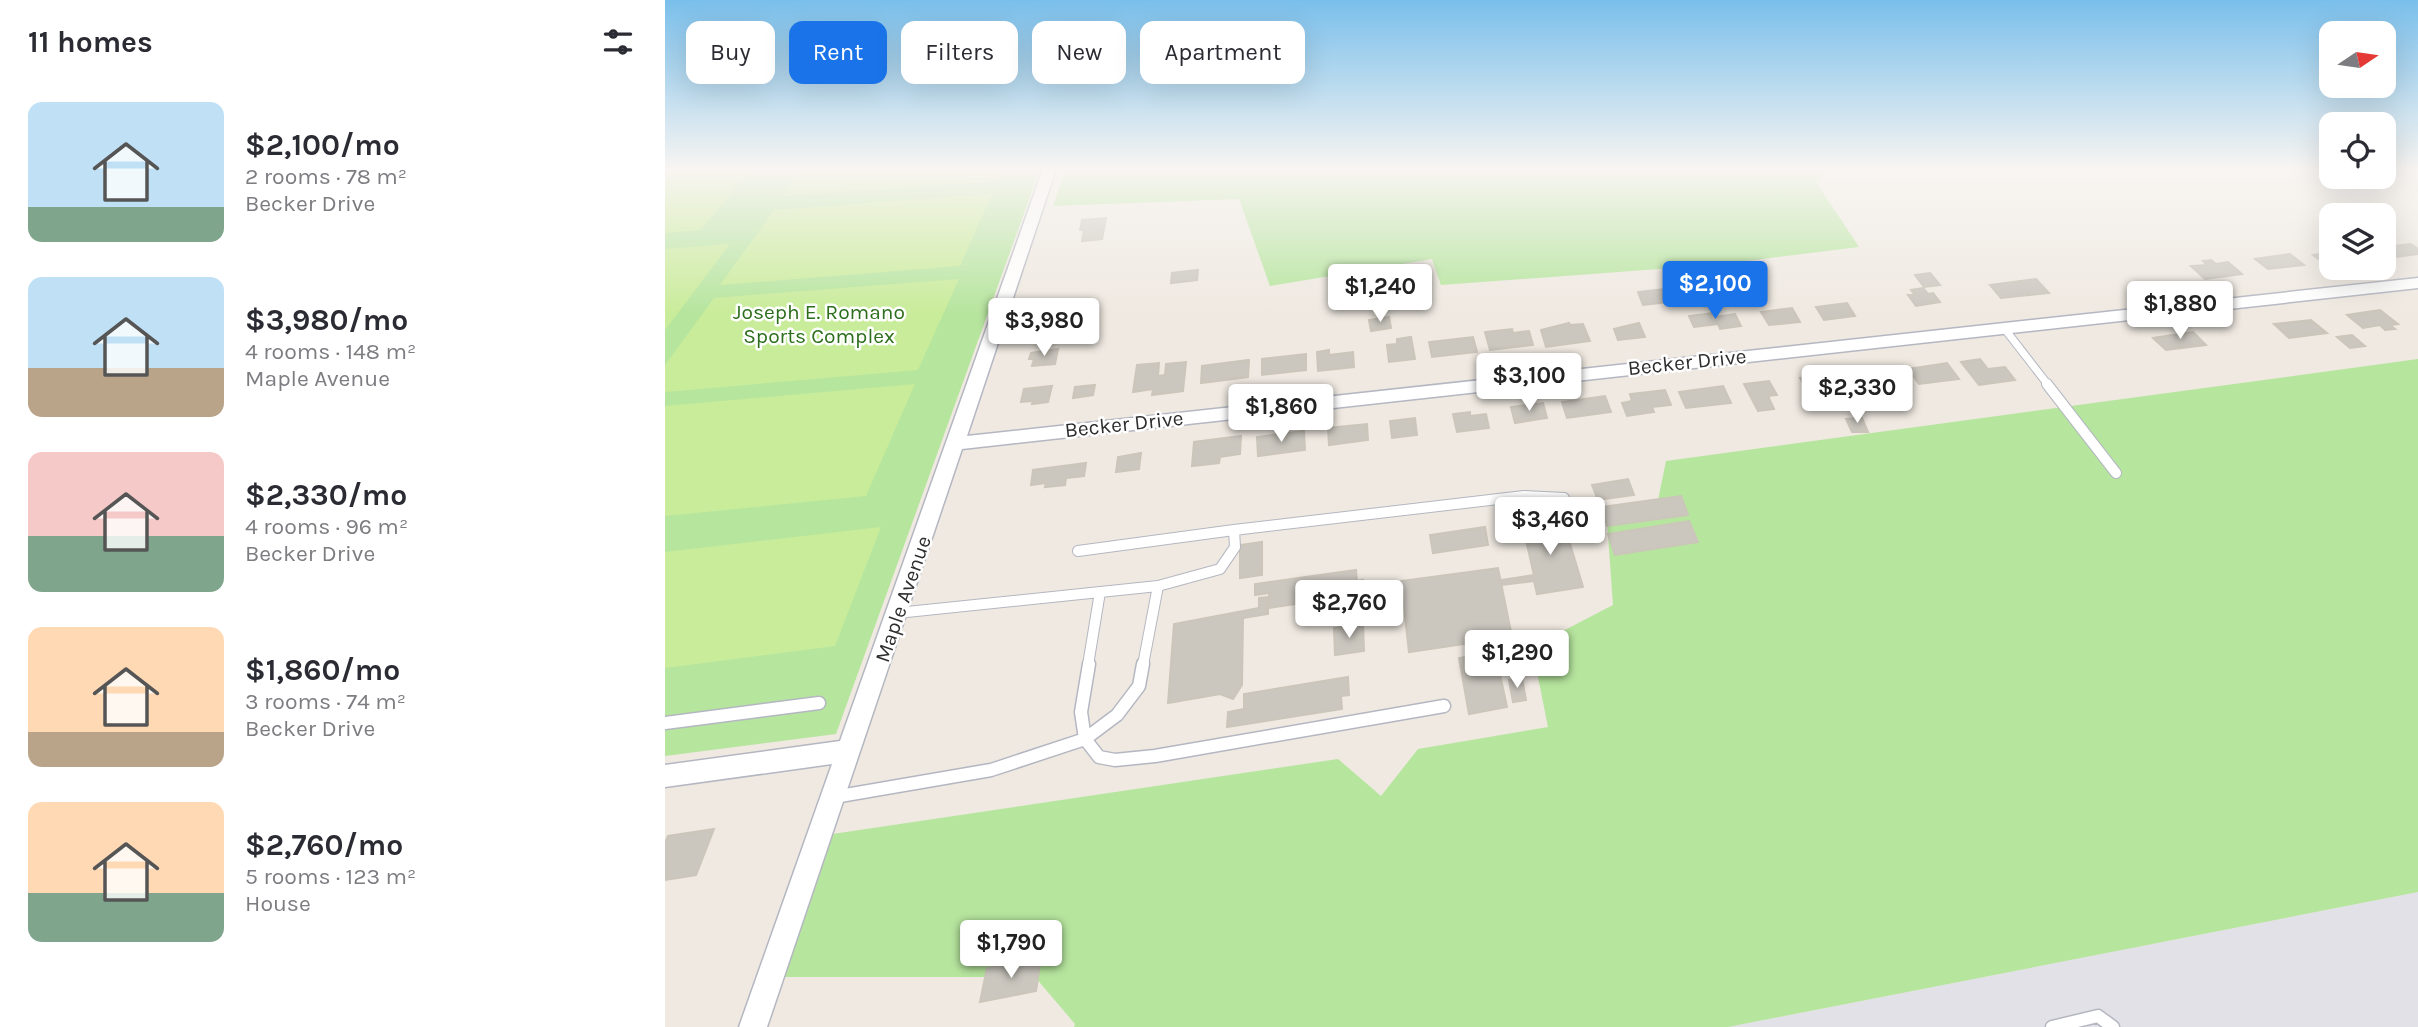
<!DOCTYPE html>
<html lang="en">
<head>
<meta charset="utf-8">
<style>
  :root { --surface:#fff; --page:#f7f7f7; --text:#2b2b33; --muted:#7c7c81; --accent:#1a73e8 }
  body { margin:0; font-family:Karla,sans-serif; background:var(--page); color:var(--text); height:100vh; display:flex; flex-direction:column; font-size:26px; white-space:nowrap }
  * { box-sizing:border-box; margin:0 }
  p { font-size:23px; color:var(--muted) }
  .icon { flex:none; width:38px; height:38px; fill:none; stroke:currentColor; stroke-width:2; stroke-linecap:round; stroke-linejoin:round }
  .map { position:relative; flex:1; overflow:hidden }
  .sheet { display:flex; flex-direction:column; background:var(--surface); width:665px }
  .sheet>* { flex:none }
  .top-card { position:absolute; left:21px; top:21px; width:665px; height:63px; display:flex; gap:14px }
  .needle { width:46px; rotate:77deg }
  .tools { position:absolute; left:1654px; top:21px; display:grid; gap:14px }
  .tools a { display:grid; place-items:center; width:77px; height:77px; border-radius:14px; background:var(--surface); box-shadow:0 7px 28px #0002; font-size:35px }
  .price { position:absolute; translate:-50% -60px; padding:0 16px; border-radius:7px; background:#fff; color:#222; font-size:23px; line-height:46px; filter:drop-shadow(0 2px 4px #0008) }
  .price::after { content:''; position:absolute; left:50%; top:42px; width:21px; height:16px; margin-left:-10px; background:inherit; clip-path:polygon(0 0,100% 0,50% 100%) }
  .price.active { background:var(--accent); color:#fff }
  ul { padding:0; list-style:none }
  li { display:flex; align-items:center; gap:21px; height:175px; padding:0 28px }
  li span { display:grid; place-items:center; flex:none; width:196px; height:140px; border-radius:14px; color:#555 }
  li>.icon { margin-inline-start:auto }
  span .icon { width:84px; height:84px; fill:#fffc; stroke-width:1 }
  li b { font-size:30px }
  h2 { display:flex; justify-content:space-between; align-items:center; height:84px; padding:0 28px; font-size:30px }
  .chip { padding:0 24px; border-radius:14px; background:var(--surface); box-shadow:0 7px 28px #0002; font-size:24px; line-height:63px }
  .chip.active { background:var(--accent); color:#fff }
  main { display:flex; flex:1; min-height:0 }
  .map>svg:first-child { display:block }
  .industrial { fill:#e3e1e8 }
  .green { fill:#b6e59e }
  .pitch { fill:#c9ec9a }
  .building { fill:#cbc7bf; stroke:#cbc5ba; stroke-width:2 }
  .lines { fill:none; stroke-linecap:round; stroke-linejoin:round }
  .service-far2-casing { stroke:#b4b7c1; stroke-width:9 }
  .service-far1-casing { stroke:#b4b7c1; stroke-width:12 }
  .service-casing { stroke:#b4b7c1; stroke-width:15 }
  .minor-casing { stroke:#b4b7c1; stroke-width:3 }
  .service-far2 { stroke:#fff; stroke-width:7 }
  .service-far1 { stroke:#fff; stroke-width:10 }
  .service { stroke:#fff; stroke-width:12 }
  .minor { fill:#fff; fill-rule:evenodd }
  .labels { text-anchor:middle; dominant-baseline:central; stroke-width:5; stroke-linejoin:round; paint-order:stroke }
  .park-label { font-size:21px; fill:#2c6e1b; stroke:#fff }
  .street-label { font-size:21px; fill:#2e2e2e; stroke:#fff }
</style>
</head>
<body>
<main>
<section class="sheet">
<h2>11 homes<svg class="icon" aria-label="filters" viewBox="0 0 24 24"><path d="M4 7h16M4 17h16"/><circle cx="9" cy="7" r="2"/><circle cx="15" cy="17" r="2"/></svg></h2>
<ul>
<li><span style="background:linear-gradient(#bfe0f5 75%,#7fa58c 0)"><svg class="icon" aria-label="home" viewBox="0 0 24 24"><path d="M3 11l9-7 9 7M6 9v11h12V9"/></svg></span><div><b>$2,100/mo</b><p>2 rooms · 78 m²</p><p>Becker Drive</p></div></li>
<li><span style="background:linear-gradient(#bfe0f5 65%,#b9a48a 0)"><svg class="icon" aria-label="home" viewBox="0 0 24 24"><path d="M3 11l9-7 9 7M6 9v11h12V9"/></svg></span><div><b>$3,980/mo</b><p>4 rooms · 148 m²</p><p>Maple Avenue</p></div></li>
<li><span style="background:linear-gradient(#f6c9c9 60%,#7fa58c 0)"><svg class="icon" aria-label="home" viewBox="0 0 24 24"><path d="M3 11l9-7 9 7M6 9v11h12V9"/></svg></span><div><b>$2,330/mo</b><p>4 rooms · 96 m²</p><p>Becker Drive</p></div></li>
<li><span style="background:linear-gradient(#ffd9b3 75%,#b9a48a 0)"><svg class="icon" aria-label="home" viewBox="0 0 24 24"><path d="M3 11l9-7 9 7M6 9v11h12V9"/></svg></span><div><b>$1,860/mo</b><p>3 rooms · 74 m²</p><p>Becker Drive</p></div></li>
<li><span style="background:linear-gradient(#ffd9b3 65%,#7fa58c 0)"><svg class="icon" aria-label="home" viewBox="0 0 24 24"><path d="M3 11l9-7 9 7M6 9v11h12V9"/></svg></span><div><b>$2,760/mo</b><p>5 rooms · 123 m²</p><p>House</p></div></li>
</ul>
</section>
<div class="map">
<svg width="1753" height="1027" viewBox="0 0 1753 1027">
  <rect width="100%" height="100%" fill="#efe9e1"/>
  <!-- industrial -->
  <path class="industrial" d="M 1753,892 L 1753,1027 L 1063,1027 Z"/>
  <!-- green -->
  <path class="green" d="M 0,169 L 375,169 L 171,734 L 0,756 Z
    M 401,169 L 1165,169 L 1151,182 L 1194,247 L 1048,265 L 776,285 L 767,259 L 605,286 L 574,199 L 388,206 Z
    M 1753,359 L 1753,892 L 1063,1027 L 409,1027 L 410,1024 L 370,977 L 105,977 L 154,836 L 673,759 L 716,796 L 753,749 L 883,727 L 867,647 L 948,605 L 942,521 L 992,505 L 1001,461 Z"/>
  <!-- pitch -->
  <path class="pitch" d="M 0,169 L 86,169 L 36,230 L 0,233 Z
    M 137,169 L 337,169 L 332,181 L 117,196 Z
    M 327,194 L 295,266 L 55,285 L 109,210 Z
    M 65,244 L 0,330 L 0,249 Z
    M 294,279 L 253,370 L 0,392 L 0,365 L 49,298 Z
    M 250,384 L 201,496 L 0,516 L 0,406 Z
    M 216,527 L 170,646 L 0,668 L 0,552 Z"/>
  <!-- building -->
  <path class="building" d="M 441,218 L 437,239 L 417,241 L 419,230 L 415,230 L 417,220 Z
    M 1746,244 L 1753,249 L 1753,254 L 1723,258 L 1718,255 L 1718,247 Z
    M 1666,252 L 1666,265 L 1663,266 L 1648,255 Z
    M 1625,254 L 1639,265 L 1603,269 L 1590,259 Z
    M 1546,260 L 1551,264 L 1563,262 L 1577,274 L 1540,279 L 1526,266 L 1542,265 L 1538,261 Z
    M 533,270 L 532,280 L 506,283 L 507,273 Z
    M 1265,273 L 1275,285 L 1259,287 L 1250,275 Z
    M 1371,279 L 1384,293 L 1336,298 L 1325,285 Z
    M 1091,281 L 1098,293 L 1080,295 L 1073,283 Z
    M 1008,288 L 1014,301 L 978,305 L 973,292 Z
    M 1258,288 L 1263,294 L 1268,293 L 1275,302 L 1251,306 L 1243,295 L 1250,295 L 1246,290 Z
    M 1182,303 L 1190,316 L 1159,320 L 1151,307 Z
    M 1127,308 L 1135,322 L 1104,325 L 1096,312 Z
    M 1715,310 L 1733,324 L 1725,325 L 1730,329 L 1720,330 L 1715,325 L 1698,328 L 1682,315 Z
    M 1048,313 L 1050,317 L 1070,314 L 1076,326 L 1055,329 L 1053,324 L 1029,327 L 1024,316 Z
    M 724,317 L 726,328 L 706,331 L 704,320 Z
    M 1646,320 L 1662,333 L 1624,338 L 1609,324 Z
    M 904,323 L 905,325 L 918,324 L 925,341 L 881,347 L 876,330 Z
    M 974,323 L 980,337 L 953,340 L 949,329 Z
    M 847,329 L 848,333 L 864,331 L 868,345 L 825,350 L 820,332 Z
    M 1528,332 L 1541,345 L 1501,350 L 1488,338 Z
    M 1687,335 L 1700,346 L 1685,348 L 1672,337 Z
    M 746,337 L 750,359 L 724,362 L 722,345 L 732,344 L 732,339 Z
    M 808,337 L 812,352 L 767,357 L 764,342 Z
    M 393,349 L 390,364 L 367,366 L 369,359 L 364,359 L 366,353 Z
    M 664,350 L 664,355 L 688,352 L 689,367 L 653,371 L 652,352 Z
    M 641,354 L 641,370 L 597,375 L 597,359 Z
    M 1315,359 L 1323,369 L 1340,367 L 1350,380 L 1314,385 L 1296,362 Z
    M 584,360 L 583,377 L 536,383 L 537,366 Z
    M 521,362 L 518,391 L 487,395 L 488,389 L 468,392 L 472,365 L 494,363 L 493,376 L 500,375 L 501,364 Z
    M 1282,363 L 1294,379 L 1254,384 L 1243,369 Z
    M 1215,369 L 1225,383 L 1207,385 L 1198,371 Z
    M 1164,374 L 1178,396 L 1157,399 L 1154,393 L 1144,394 L 1135,378 Z
    M 1104,381 L 1112,395 L 1103,396 L 1109,409 L 1093,411 L 1079,384 Z
    M 430,385 L 428,395 L 408,398 L 410,387 Z
    M 387,386 L 383,402 L 367,404 L 368,401 L 356,402 L 359,389 Z
    M 1058,386 L 1066,403 L 1021,408 L 1014,392 Z
    M 1000,390 L 1006,405 L 987,407 L 989,412 L 962,416 L 957,403 L 967,401 L 965,394 Z
    M 940,396 L 946,412 L 902,418 L 897,402 Z
    M 878,403 L 882,418 L 850,423 L 846,407 Z
    M 805,412 L 805,416 L 821,414 L 824,428 L 792,432 L 788,414 Z
    M 750,418 L 752,435 L 727,438 L 725,421 Z
    M 1197,418 L 1203,432 L 1187,432 L 1181,419 Z
    M 702,424 L 703,440 L 664,445 L 663,428 Z
    M 639,431 L 640,450 L 593,456 L 592,437 Z
    M 576,436 L 575,454 L 555,457 L 554,463 L 527,466 L 529,442 Z
    M 476,453 L 474,469 L 451,472 L 453,457 Z
    M 421,463 L 419,476 L 401,478 L 400,485 L 380,487 L 381,483 L 366,485 L 368,470 Z
    M 963,479 L 969,495 L 933,500 L 927,485 Z
    M 1016,496 L 1023,515 L 942,526 L 936,507 Z
    M 897,517 L 918,587 L 872,594 L 869,581 L 837,585 L 836,580 L 869,575 L 857,523 Z
    M 1024,521 L 1033,542 L 950,555 L 943,534 Z
    M 820,527 L 823,545 L 768,553 L 765,535 Z
    M 597,542 L 597,575 L 575,578 L 575,545 Z
    M 833,568 L 847,637 L 744,652 L 736,581 Z
    M 691,570 L 692,581 L 698,580 L 700,594 L 604,608 L 604,593 L 590,595 L 590,584 Z
    M 603,597 L 603,614 L 578,618 L 577,685 L 568,699 L 555,694 L 503,703 L 509,624 L 594,608 L 594,598 Z
    M 698,624 L 699,651 L 670,655 L 669,628 Z
    M 836,651 L 838,659 L 832,660 L 842,707 L 804,714 L 794,658 Z
    M 683,677 L 684,695 L 676,696 L 677,709 L 562,727 L 563,712 L 579,709 L 579,694 Z
    M 857,678 L 861,700 L 848,702 L 844,680 Z
    M 49,829 L 31,875 L 0,880 L 0,843 L 3,836 Z
    M 376,958 L 371,991 L 315,1002 L 322,968 Z"/>
  <g class="lines">
    <defs>
      <path id="service-far2" d="M 1339,328 L 1384,386"/>
      <path id="service-far1" d="M 1382,384 L 1451,473
        M 413,551 L 569,530
        M 232,613 L 493,586
        M 423,665 L 435,592
        M 478,665 L 493,586 L 555,569 L 570,547 L 569,530 L 859,496 L 899,498"/>
      <path id="service" d="M 424,664 L 416,712 L 420,739 L 434,757 L 450,760 L 490,756 L 779,706
        M 0,723 L 154,703
        M 169,797 L 326,770 L 420,739 L 452,715 L 474,686 L 478,664
        M 1387,1027 L 1433,1016 L 1448,1027"/>
      <path id="minor" d="M 378,169 L 391,169 L 302,436 L 1753,278 L 1753,288 L 297,449 L 102,1027 L 74,1027 L 167,764 L 0,787 L 0,765 L 175,741 Z"/>
    </defs>
    <!-- service-far2 casing -->
    <use href="#service-far2" class="service-far2-casing"/>
    <!-- service-far1 casing -->
    <use href="#service-far1" class="service-far1-casing"/>
    <!-- service casing -->
    <use href="#service" class="service-casing"/>
    <!-- minor casing -->
    <use href="#minor" class="minor-casing"/>
    <!-- service-far2 -->
    <use href="#service-far2" class="service-far2"/>
    <!-- service-far1 -->
    <use href="#service-far1" class="service-far1"/>
    <!-- service -->
    <use href="#service" class="service"/>
    <!-- minor -->
    <use href="#minor" class="minor"/>
  </g>
  <!-- sky -->
  <linearGradient id="sky" x2="0" y2="1"><stop stop-color="#7abfeb"/><stop offset="0.54" stop-color="#f8f5f2"/><stop offset="1" stop-color="#f8f5f2" stop-opacity="0"/></linearGradient>
  <rect width="1753" height="313" fill="url(#sky)"/>
  <g class="labels">
    <!-- park labels -->
    <g class="park-label">
      <text x="154" y="312">Joseph E. Romano<tspan x="154" dy="24">Sports Complex</tspan></text>
    </g>
    <!-- street labels -->
    <g class="street-label">
      <text transform="translate(1022 362) rotate(-6)">Becker Drive</text>
      <text transform="translate(459 424) rotate(-6)">Becker Drive</text>
      <text transform="translate(238 599) rotate(-71)">Maple Avenue</text>
    </g>
  </g>
</svg>
<div class="tools">
<a><svg class="needle" viewBox="-14 -14 28 28"><path d="M0-13l5 13h-10z" fill="#e53935"/><path d="M0 13l5-13h-10z" fill="#7c7c81"/></svg></a>
<a><svg class="icon" aria-label="locate" viewBox="0 0 24 24"><circle cx="12" cy="12" r="6"/><path d="M12 2v4M12 18v4M2 12h4M18 12h4"/></svg></a>
<a><svg class="icon" aria-label="layers" viewBox="0 0 24 24"><path d="M12 4l9 5-9 5-9-5zM3 14l9 5 9-5"/></svg></a>
</div>
<b class="price active" style="left:1050px;top:321px">$2,100</b>
<b class="price" style="left:715px;top:324px">$1,240</b>
<b class="price" style="left:1515px;top:341px">$1,880</b>
<b class="price" style="left:379px;top:358px">$3,980</b>
<b class="price" style="left:864px;top:413px">$3,100</b>
<b class="price" style="left:1192px;top:425px">$2,330</b>
<b class="price" style="left:616px;top:444px">$1,860</b>
<b class="price" style="left:885px;top:557px">$3,460</b>
<b class="price" style="left:684px;top:640px">$2,760</b>
<b class="price" style="left:852px;top:690px">$1,290</b>
<b class="price" style="left:346px;top:980px">$1,790</b>
<div class="top-card">
<a class="chip">Buy</a>
<a class="chip active">Rent</a>
<a class="chip">Filters</a>
<a class="chip">New</a>
<a class="chip">Apartment</a>
</div>
</div>
</main>
</body>
</html>
